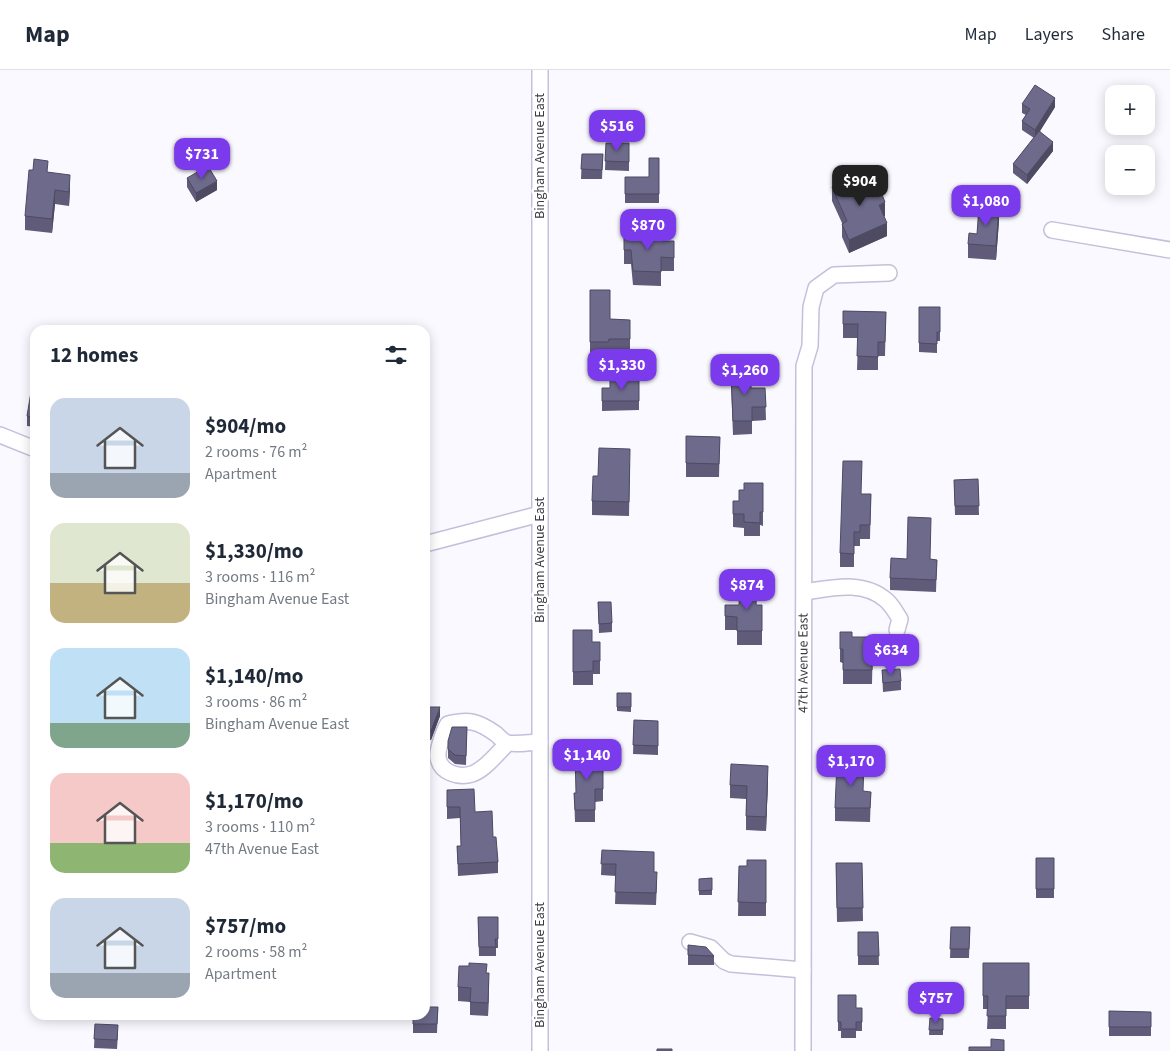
<!DOCTYPE html>
<html lang="en">
<head>
<meta charset="utf-8">
<style>
  :root { --surface:#fff; --page:#f2f2f3; --text:#1f2937; --muted:#747a83; --line:#e0e1e3; --accent:#7c3aed }
  body { margin:0; font-family:"Source Sans 3",sans-serif; background:var(--page); color:var(--text); height:100vh; display:flex; flex-direction:column; font-size:19px; white-space:nowrap }
  * { box-sizing:border-box; margin:0 }
  p { font-size:16px; color:var(--muted) }
  .icon { flex:none; width:28px; height:28px; fill:none; stroke:currentColor; stroke-width:2; stroke-linecap:round; stroke-linejoin:round }
  .map { position:relative; flex:1; overflow:hidden }
  .side { position:absolute; left:30px; top:255px; width:400px; height:695px; display:flex; flex-direction:column; background:var(--surface); border-radius:15px; box-shadow:0 2px 12px #0003 }
  .side>* { flex:none }
  .controls { position:absolute; left:1105px; top:15px; display:grid; gap:10px }
  .controls a { display:grid; place-items:center; width:50px; height:50px; border-radius:10px; background:var(--surface); box-shadow:0 2px 12px #0003; font-size:25px }
  .price { position:absolute; translate:-50% -42px; padding:0 11px; border-radius:10px; background:var(--accent); color:#fff; font-size:16px; line-height:32px; filter:drop-shadow(0 1px 2px #0008) }
  .price::after { content:''; position:absolute; left:50%; top:30px; width:15px; height:11px; margin-left:-8px; background:inherit; clip-path:polygon(0 0,100% 0,50% 100%) }
  .price.active { background:#222; color:#fff }
  ul { padding:0; list-style:none }
  li { display:flex; align-items:center; gap:15px; height:125px; padding:0 20px }
  li span { display:grid; place-items:center; flex:none; width:140px; height:100px; border-radius:15px; color:#555 }
  li>.icon { margin-inline-start:auto }
  span .icon { width:60px; height:60px; fill:#fffc; stroke-width:1 }
  li b { font-size:21px }
  h2 { display:flex; justify-content:space-between; align-items:center; height:60px; padding:0 20px; font-size:21px }
  header { display:flex; align-items:center; gap:30px; box-sizing:border-box; height:70px; padding:0 25px; background:var(--surface); border-bottom:1px solid var(--line) }
  header strong { font-size:24px }
  nav { display:flex; gap:28px; margin-inline-start:auto; font-size:18px }
  .map>svg:first-child { display:block }
  .lines { fill:none; stroke-linecap:round; stroke-linejoin:round }
  .minor-casing { stroke:#c2c0da; stroke-width:18 }
  .minor { stroke:#fff; stroke-width:15 }
  .wall { fill:#5f5b78 }
  .shaded-wall { fill:#4d4a62 }
  .building { fill:#6e6a8c; stroke:#4d4a62 }
  .labels { text-anchor:middle; dominant-baseline:central; stroke-width:5; stroke-linejoin:round; paint-order:stroke }
  .street-label { font-size:14px; fill:#3b3a44; stroke:#fff }
</style>
</head>
<body>
<header>
<strong>Map</strong>
<nav><a>Map</a><a>Layers</a><a>Share</a></nav>
</header>
<div class="map">
<svg width="1170" height="981" viewBox="0 0 1170 981">
  <rect width="100%" height="100%" fill="#faf9ff"/>
  <g class="lines">
    <defs>
      <g id="minor">
        <path d="M 1052,160 L 1170,180"/>
        <path d="M 0,365 L 35,379"/>
        <path d="M 425,474 L 540,444"/>
        <path d="M 804,522 C 832,518 863,510 886,530 C 892,535 896,543 900,549 L 897,560"/>
        <path d="M 508,673 C 497,683 486,699 472,704 C 459,708 440,703 438,687 C 437,680 444,660 448,654 C 469,649 478,651 496,664 C 499,667 504,672 508,673 C 518,675 531,672 540,672"/>
        <path d="M 690,872 L 711,878 L 724,891 L 731,894 L 803,900"/>
        <path d="M 540,981 L 540,0"/>
        <path id="s1" d="M 803,981 L 804,296 L 810,276 L 811,237 L 816,218 L 834,205 L 889,203"/>
      </g>
    </defs>
    <!-- minor casing -->
    <use href="#minor" class="minor-casing"/>
    <!-- minor -->
    <use href="#minor" class="minor"/>
  </g>
  <!-- wall -->
  <path class="wall" d="M 1022,34 L 1055,37 L 1040,61 L 1053,81 L 1027,114 L 1013,103 L 1013,94 L 1034,68 L 1022,60 L 1022,51 L 1026,45 L 1022,43 Z
    M 606,73 L 629,73 L 629,101 L 605,100 Z
    M 582,84 L 603,84 L 602,109 L 581,109 Z
    M 659,88 L 659,133 L 625,133 L 625,107 L 649,107 Z
    M 48,102 L 70,118 L 69,136 L 55,134 L 52,163 L 25,160 L 25,146 Z
    M 187,108 L 217,120 L 196,132 L 187,117 Z
    M 832,117 L 864,118 L 885,146 L 884,146 L 887,166 L 849,183 L 842,167 L 842,153 L 832,131 Z
    M 999,151 L 996,190 L 968,188 L 968,174 L 977,164 Z
    M 624,163 L 662,171 L 674,171 L 674,201 L 661,201 L 661,216 L 633,215 L 631,194 L 624,194 Z
    M 590,220 L 610,249 L 630,250 L 630,283 L 609,283 L 608,285 L 590,285 Z
    M 919,237 L 940,237 L 940,271 L 937,271 L 937,283 L 919,282 Z
    M 843,241 L 886,242 L 885,286 L 878,286 L 878,300 L 857,300 L 858,268 L 843,268 Z
    M 639,309 L 639,340 L 602,341 L 602,318 L 610,318 Z
    M 731,315 L 751,318 L 765,318 L 766,350 L 752,351 L 752,364 L 733,365 Z
    M 35,317 L 35,357 L 27,356 L 27,346 Z
    M 686,366 L 720,367 L 719,407 L 686,407 Z
    M 630,393 L 629,446 L 592,445 L 592,431 L 598,406 Z
    M 978,409 L 979,445 L 955,445 L 954,410 Z
    M 763,413 L 763,456 L 760,455 L 760,466 L 744,466 L 744,458 L 733,457 L 733,431 L 739,431 L 744,420 Z
    M 862,424 L 871,424 L 870,469 L 860,469 L 860,476 L 854,476 L 854,497 L 840,497 L 840,483 Z
    M 930,489 L 937,490 L 936,522 L 890,520 L 890,508 Z
    M 598,532 L 612,553 L 612,562 L 599,563 Z
    M 725,535 L 762,535 L 762,575 L 737,575 L 737,560 L 725,560 Z
    M 573,560 L 592,572 L 600,572 L 600,604 L 593,604 L 593,615 L 573,615 Z
    M 840,562 L 852,567 L 873,567 L 872,614 L 843,614 L 843,593 L 840,592 Z
    M 882,600 L 901,611 L 901,620 L 883,622 Z
    M 617,623 L 631,623 L 631,642 L 617,641 Z
    M 425,643 L 440,646 L 431,670 L 425,670 Z
    M 634,650 L 658,651 L 658,685 L 633,684 Z
    M 467,657 L 466,695 L 455,694 L 448,688 L 448,671 Z
    M 595,697 L 603,697 L 603,731 L 595,732 L 595,752 L 575,752 L 574,723 L 576,723 Z
    M 768,710 L 766,761 L 746,760 L 746,729 L 730,728 L 730,715 Z
    M 447,720 L 475,742 L 493,767 L 498,792 L 498,803 L 458,806 L 457,776 L 461,776 L 460,748 L 447,749 Z
    M 864,722 L 871,722 L 870,752 L 835,751 L 835,738 Z
    M 35,749 L 35,781 L 31,780 L 31,766 Z
    M 602,780 L 654,802 L 657,813 L 656,835 L 615,834 L 616,806 L 601,805 Z
    M 1036,788 L 1054,788 L 1054,828 L 1036,828 Z
    M 766,790 L 766,846 L 738,846 L 739,796 L 747,796 Z
    M 836,793 L 862,793 L 863,851 L 837,852 Z
    M 712,808 L 712,825 L 699,825 L 699,809 Z
    M 478,847 L 498,847 L 498,878 L 496,878 L 496,886 L 479,886 Z
    M 951,857 L 970,857 L 969,888 L 950,888 Z
    M 858,862 L 878,862 L 879,895 L 858,895 Z
    M 688,875 L 714,886 L 714,895 L 688,895 Z
    M 983,893 L 1029,893 L 1029,939 L 1006,939 L 1006,959 L 987,959 L 988,939 L 983,939 Z
    M 487,903 L 489,916 L 488,946 L 470,945 L 470,932 L 458,931 L 458,917 Z
    M 838,925 L 856,938 L 862,938 L 862,961 L 856,961 L 856,968 L 841,968 L 841,961 L 838,961 Z
    M 438,937 L 437,963 L 413,963 L 413,945 Z
    M 1109,941 L 1151,942 L 1151,966 L 1109,966 Z
    M 930,948 L 943,949 L 943,965 L 929,965 Z
    M 95,954 L 118,964 L 117,979 L 94,978 Z"/>
  <!-- shaded-wall -->
  <path class="shaded-wall" d="M 1055,28 L 1055,37 L 1035,69 L 1035,60 Z
    M 1053,72 L 1053,81 L 1027,114 L 1027,105 Z
    M 70,105 L 70,118 L 69,136 L 69,122 Z
    M 217,111 L 217,120 L 196,132 L 196,123 Z
    M 55,120 L 55,134 L 52,163 L 52,149 Z
    M 885,132 L 885,146 L 879,149 L 879,135 Z
    M 999,137 L 999,151 L 996,190 L 996,176 Z
    M 887,153 L 887,166 L 849,183 L 849,170 Z
    M 440,637 L 440,646 L 431,670 L 431,661 Z
    M 768,696 L 768,710 L 766,761 L 766,747 Z
    M 489,903 L 489,916 L 488,946 L 488,933 Z"/>
  <!-- building -->
  <path class="building" d="M 1035,15 L 1055,28 L 1035,60 L 1022,51 L 1030,39 L 1022,34 Z
    M 1039,61 L 1053,72 L 1027,105 L 1013,94 Z
    M 606,73 L 629,73 L 629,92 L 605,91 Z
    M 582,84 L 603,84 L 602,100 L 581,99 Z
    M 649,88 L 659,88 L 659,124 L 625,124 L 625,107 L 649,107 Z
    M 34,89 L 48,91 L 47,102 L 70,105 L 69,122 L 55,120 L 52,149 L 25,146 L 29,100 L 33,100 Z
    M 208,96 L 217,111 L 196,123 L 187,108 Z
    M 858,106 L 864,118 L 877,112 L 885,132 L 879,135 L 887,153 L 849,170 L 842,154 L 847,151 L 832,117 Z
    M 979,136 L 999,137 L 996,176 L 968,174 L 969,163 L 977,164 Z
    M 624,163 L 662,163 L 662,171 L 674,171 L 674,188 L 661,187 L 661,202 L 633,201 L 631,180 L 624,180 Z
    M 590,220 L 610,220 L 610,249 L 630,250 L 630,269 L 609,269 L 608,272 L 590,272 Z
    M 919,237 L 940,237 L 940,262 L 937,262 L 937,274 L 919,273 Z
    M 843,241 L 886,242 L 885,272 L 878,272 L 878,287 L 857,286 L 858,254 L 843,254 Z
    M 731,301 L 751,301 L 751,318 L 765,318 L 766,337 L 752,337 L 752,351 L 733,351 Z
    M 639,309 L 639,331 L 602,331 L 602,318 L 610,318 L 610,310 Z
    M 32,316 L 35,317 L 35,348 L 27,346 Z
    M 686,366 L 720,367 L 719,394 L 686,393 Z
    M 599,378 L 630,379 L 629,432 L 592,431 L 593,406 L 598,406 Z
    M 843,391 L 862,391 L 861,424 L 871,424 L 870,455 L 860,455 L 860,462 L 854,462 L 854,484 L 840,483 Z
    M 978,409 L 979,436 L 955,436 L 954,410 Z
    M 744,413 L 763,413 L 763,442 L 760,442 L 760,453 L 744,452 L 744,444 L 733,444 L 733,431 L 739,431 L 739,420 L 744,420 Z
    M 908,447 L 931,448 L 930,489 L 937,490 L 936,510 L 890,508 L 891,488 L 907,489 Z
    M 740,516 L 757,516 L 756,535 L 762,535 L 762,561 L 737,561 L 737,547 L 725,546 L 725,535 L 739,535 Z
    M 598,532 L 611,532 L 612,553 L 599,554 Z
    M 573,560 L 592,560 L 592,572 L 600,572 L 600,591 L 593,591 L 593,601 L 573,602 Z
    M 840,562 L 852,562 L 852,567 L 873,567 L 872,600 L 843,600 L 843,579 L 840,579 Z
    M 900,599 L 901,611 L 883,613 L 882,600 Z
    M 617,623 L 631,623 L 631,637 L 617,637 Z
    M 426,637 L 440,637 L 431,661 L 425,661 L 425,643 L 426,643 Z
    M 634,650 L 658,651 L 658,676 L 633,675 Z
    M 452,657 L 467,657 L 466,686 L 455,685 L 448,679 L 448,671 Z
    M 575,683 L 594,683 L 595,697 L 603,697 L 603,719 L 595,719 L 595,740 L 575,740 L 574,723 L 576,723 Z
    M 837,692 L 864,693 L 863,721 L 871,722 L 870,738 L 835,738 Z
    M 731,694 L 768,696 L 766,747 L 746,746 L 747,716 L 730,715 Z
    M 474,719 L 475,742 L 492,741 L 493,767 L 496,767 L 498,792 L 458,794 L 457,776 L 461,776 L 460,737 L 447,737 L 447,720 Z
    M 35,749 L 35,767 L 31,766 Z
    M 602,780 L 654,782 L 654,802 L 657,802 L 656,823 L 615,822 L 616,794 L 601,794 Z
    M 1036,788 L 1054,788 L 1054,819 L 1036,819 Z
    M 747,790 L 766,790 L 766,833 L 738,832 L 739,796 L 747,796 Z
    M 836,793 L 862,793 L 863,838 L 837,838 Z
    M 712,808 L 712,820 L 699,821 L 699,809 Z
    M 478,847 L 498,847 L 498,869 L 495,869 L 496,877 L 479,877 Z
    M 951,857 L 970,857 L 969,879 L 950,879 Z
    M 858,862 L 878,862 L 879,886 L 858,886 Z
    M 688,875 L 706,877 L 714,886 L 688,885 Z
    M 469,893 L 487,894 L 486,903 L 489,903 L 488,933 L 470,932 L 471,918 L 458,917 L 459,896 L 469,896 Z
    M 983,893 L 1029,893 L 1029,926 L 1006,926 L 1006,946 L 987,946 L 988,926 L 983,926 Z
    M 838,925 L 856,925 L 856,938 L 862,938 L 862,952 L 856,952 L 856,959 L 841,959 L 841,952 L 838,952 Z
    M 425,937 L 438,937 L 437,954 L 413,954 L 413,945 L 425,945 Z
    M 1109,941 L 1151,942 L 1151,957 L 1109,957 Z
    M 930,948 L 943,949 L 943,960 L 929,960 Z
    M 95,954 L 118,955 L 117,970 L 94,969 Z
    M 991,969 L 1004,970 L 1004,981 L 969,981 L 969,977 L 991,977 Z
    M 657,979 L 672,979 L 672,981 L 657,981 Z"/>
  <g class="labels">
    <!-- street labels -->
    <g class="street-label">
      <text transform="translate(540 86) rotate(-90)">Bingham Avenue East</text>
      <text transform="translate(540 490) rotate(-90)">Bingham Avenue East</text>
      <text stroke="none"><textPath href="#s1" startOffset="388">47th Avenue East</textPath></text>
      <text transform="translate(540 895) rotate(-90)">Bingham Avenue East</text>
    </g>
  </g>
</svg>
<div class="controls">
<a>+</a>
<a>−</a>
</div>
<b class="price" style="left:617px;top:82px">$516</b>
<b class="price" style="left:202px;top:110px">$731</b>
<b class="price active" style="left:860px;top:137px">$904</b>
<b class="price" style="left:986px;top:157px">$1,080</b>
<b class="price" style="left:648px;top:181px">$870</b>
<b class="price" style="left:622px;top:321px">$1,330</b>
<b class="price" style="left:745px;top:326px">$1,260</b>
<b class="price" style="left:747px;top:541px">$874</b>
<b class="price" style="left:891px;top:606px">$634</b>
<b class="price" style="left:587px;top:711px">$1,140</b>
<b class="price" style="left:851px;top:717px">$1,170</b>
<b class="price" style="left:936px;top:954px">$757</b>
<section class="side">
<h2>12 homes<svg class="icon" aria-label="filters" viewBox="0 0 24 24"><path d="M4 7h16M4 17h16"/><circle cx="9" cy="7" r="2"/><circle cx="15" cy="17" r="2"/></svg></h2>
<ul>
<li><span style="background:linear-gradient(#c9d6e8 75%,#9aa5b1 0)"><svg class="icon" aria-label="home" viewBox="0 0 24 24"><path d="M3 11l9-7 9 7M6 9v11h12V9"/></svg></span><div><b>$904/mo</b><p>2 rooms · 76 m²</p><p>Apartment</p></div></li>
<li><span style="background:linear-gradient(#dfe7d0 60%,#c2b280 0)"><svg class="icon" aria-label="home" viewBox="0 0 24 24"><path d="M3 11l9-7 9 7M6 9v11h12V9"/></svg></span><div><b>$1,330/mo</b><p>3 rooms · 116 m²</p><p>Bingham Avenue East</p></div></li>
<li><span style="background:linear-gradient(#bfe0f5 75%,#7fa58c 0)"><svg class="icon" aria-label="home" viewBox="0 0 24 24"><path d="M3 11l9-7 9 7M6 9v11h12V9"/></svg></span><div><b>$1,140/mo</b><p>3 rooms · 86 m²</p><p>Bingham Avenue East</p></div></li>
<li><span style="background:linear-gradient(#f6c9c9 70%,#8fb573 0)"><svg class="icon" aria-label="home" viewBox="0 0 24 24"><path d="M3 11l9-7 9 7M6 9v11h12V9"/></svg></span><div><b>$1,170/mo</b><p>3 rooms · 110 m²</p><p>47th Avenue East</p></div></li>
<li><span style="background:linear-gradient(#c9d6e8 75%,#9aa5b1 0)"><svg class="icon" aria-label="home" viewBox="0 0 24 24"><path d="M3 11l9-7 9 7M6 9v11h12V9"/></svg></span><div><b>$757/mo</b><p>2 rooms · 58 m²</p><p>Apartment</p></div></li>
</ul>
</section>
</div>
</body>
</html>
